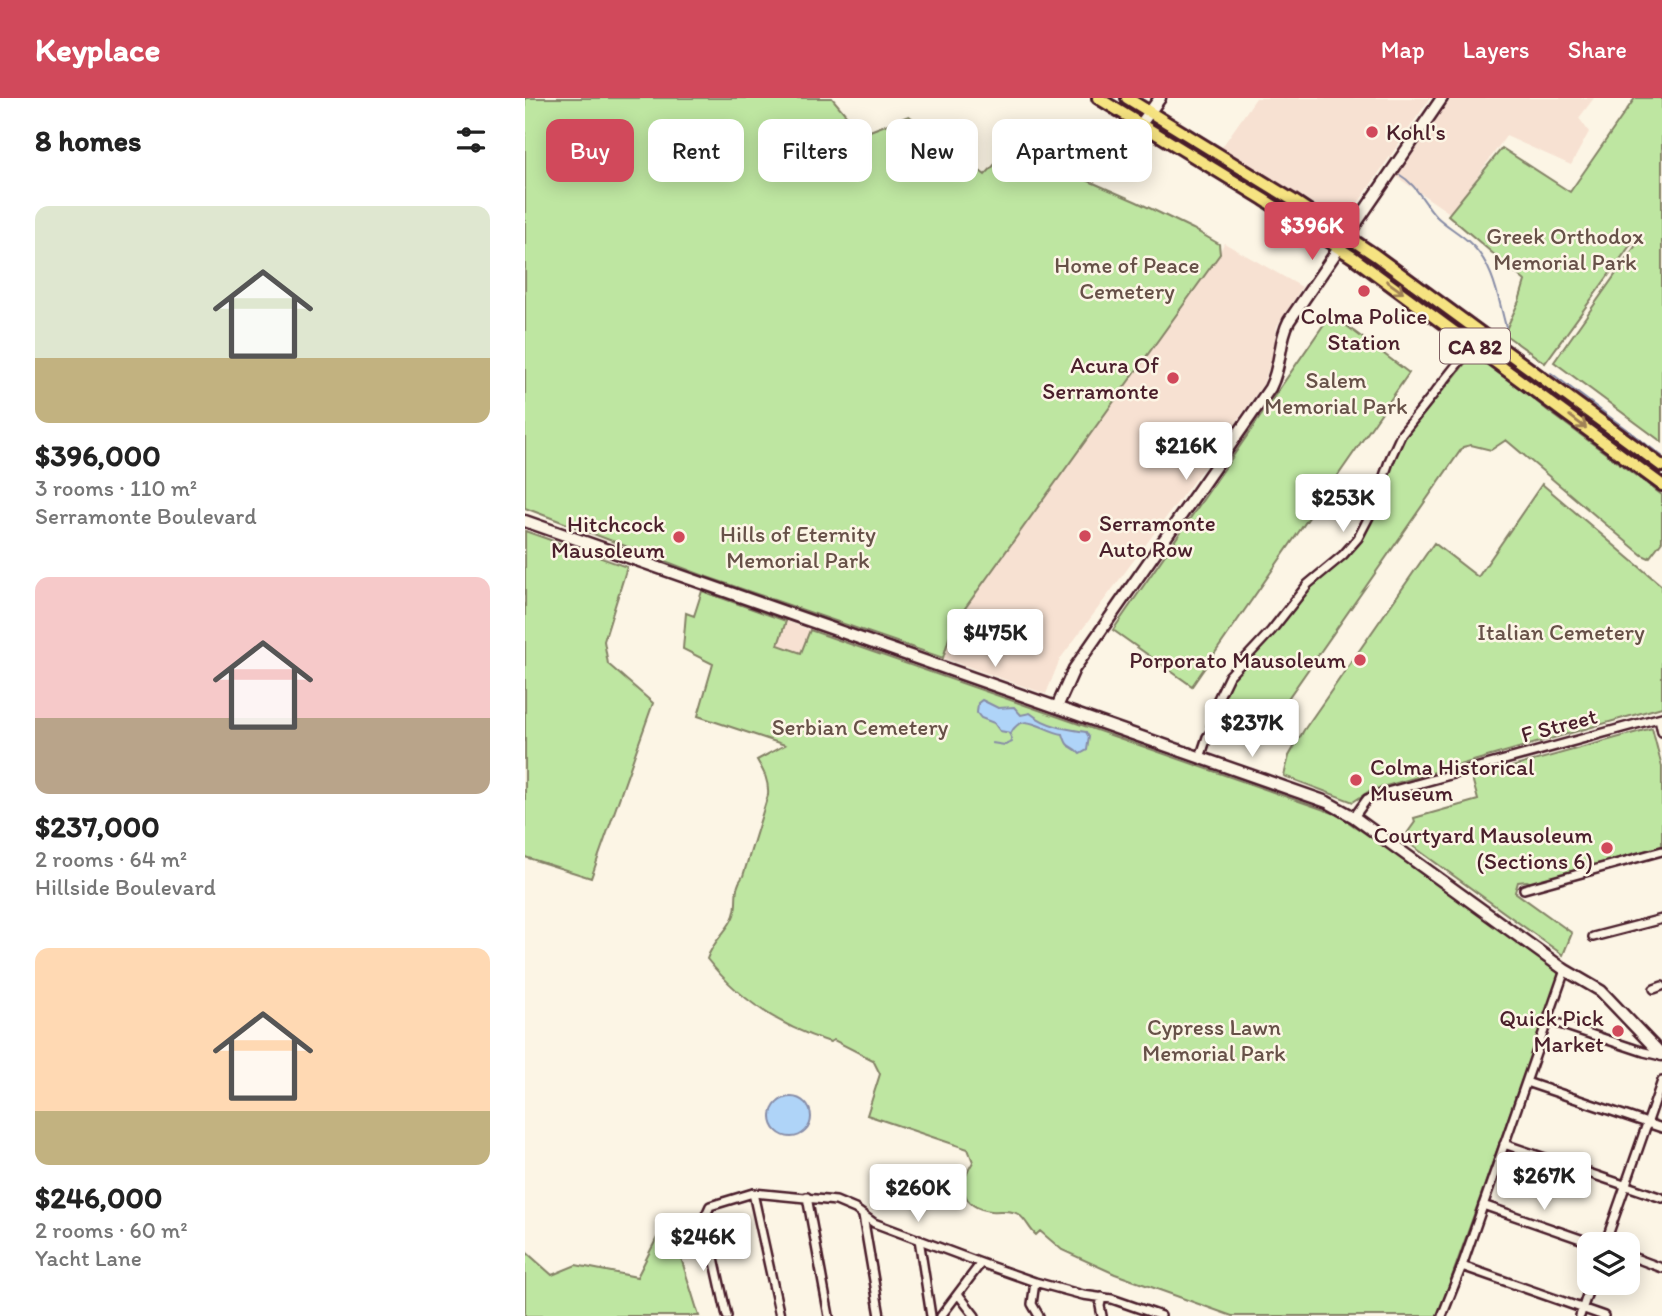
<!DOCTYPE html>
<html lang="en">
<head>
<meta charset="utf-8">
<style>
  :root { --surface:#fff; --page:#f6f6f6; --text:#222; --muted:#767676; --accent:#d1495b }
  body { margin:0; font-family:Itim,sans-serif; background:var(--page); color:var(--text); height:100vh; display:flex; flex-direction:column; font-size:26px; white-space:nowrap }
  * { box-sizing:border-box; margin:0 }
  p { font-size:23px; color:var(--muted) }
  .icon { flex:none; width:38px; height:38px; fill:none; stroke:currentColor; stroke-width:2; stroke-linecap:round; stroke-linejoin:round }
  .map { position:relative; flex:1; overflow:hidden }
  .details { display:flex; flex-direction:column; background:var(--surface); width:525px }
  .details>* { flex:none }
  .guide { position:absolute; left:21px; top:21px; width:665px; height:63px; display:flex; gap:14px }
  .tools { position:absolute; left:1052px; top:1134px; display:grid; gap:14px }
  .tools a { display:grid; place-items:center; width:63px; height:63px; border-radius:14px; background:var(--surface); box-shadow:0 4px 18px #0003; font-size:35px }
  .price { position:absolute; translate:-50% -60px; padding:0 16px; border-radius:7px; background:#fff; color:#222; font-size:23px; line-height:46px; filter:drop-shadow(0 2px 4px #0008) }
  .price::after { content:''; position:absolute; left:50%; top:42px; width:21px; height:16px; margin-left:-10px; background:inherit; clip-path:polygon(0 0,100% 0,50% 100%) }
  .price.current { background:var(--accent); color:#fff }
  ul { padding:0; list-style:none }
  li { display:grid; align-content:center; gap:14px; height:371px; padding:0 35px }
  li span { display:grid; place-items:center; height:217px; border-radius:14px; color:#555 }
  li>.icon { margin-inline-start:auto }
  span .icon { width:126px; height:126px; fill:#fffc; stroke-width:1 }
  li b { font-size:30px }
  h2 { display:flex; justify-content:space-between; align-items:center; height:84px; padding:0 35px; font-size:30px }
  .tag { padding:0 24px; border-radius:14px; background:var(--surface); box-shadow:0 4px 18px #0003; font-size:24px; line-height:63px }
  .tag.current { background:var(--accent); color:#fff }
  header { display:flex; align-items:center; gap:42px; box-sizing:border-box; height:98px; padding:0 35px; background:var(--accent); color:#fff }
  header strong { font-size:33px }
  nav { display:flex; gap:38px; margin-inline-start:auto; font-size:24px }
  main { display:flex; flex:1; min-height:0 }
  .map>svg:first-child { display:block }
  .built { fill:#f7e1d2 }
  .green { fill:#bee6a1; stroke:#848266; stroke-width:2 }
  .water { fill:#afd4f8; stroke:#878ca6; stroke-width:2 }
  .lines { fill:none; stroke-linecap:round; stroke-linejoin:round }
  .stream { stroke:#878ca6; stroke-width:2 }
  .street-casing { stroke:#4a1f2b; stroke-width:12 }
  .secondary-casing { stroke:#4a1f2b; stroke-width:15 }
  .primary-casing { stroke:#4a1f2b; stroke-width:16 }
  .street { stroke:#fcf5e5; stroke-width:7 }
  .secondary { stroke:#fcf5e5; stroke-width:10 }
  .primary { stroke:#f6e381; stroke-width:10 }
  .oneway { stroke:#a08156 }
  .poi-dot { fill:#d1495b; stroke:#fcf5e5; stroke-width:2.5 }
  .labels { text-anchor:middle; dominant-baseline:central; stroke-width:5; stroke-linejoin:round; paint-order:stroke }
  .shield { fill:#fcf5e5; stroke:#7f5f63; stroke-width:2 }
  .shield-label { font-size:21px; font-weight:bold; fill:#4a1f2b }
  .poi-label { font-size:23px; fill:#4a1f2b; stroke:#fcf5e5; text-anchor:end }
  .park-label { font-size:23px; fill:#675148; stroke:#fcf5e5 }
  .street-label { font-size:23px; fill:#4a1f2b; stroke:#fcf5e5 }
</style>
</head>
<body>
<header>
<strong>Keyplace</strong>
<nav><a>Map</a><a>Layers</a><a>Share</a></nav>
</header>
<main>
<section class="details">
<h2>8 homes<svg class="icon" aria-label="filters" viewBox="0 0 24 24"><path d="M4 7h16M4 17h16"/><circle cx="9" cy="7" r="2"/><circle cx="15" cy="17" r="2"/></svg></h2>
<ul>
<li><span style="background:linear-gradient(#dfe7d0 70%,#c2b280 0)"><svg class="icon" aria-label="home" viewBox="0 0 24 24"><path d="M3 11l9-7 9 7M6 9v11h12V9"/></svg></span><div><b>$396,000</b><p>3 rooms · 110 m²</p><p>Serramonte Boulevard</p></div></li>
<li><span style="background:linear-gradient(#f6c9c9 65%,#b9a48a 0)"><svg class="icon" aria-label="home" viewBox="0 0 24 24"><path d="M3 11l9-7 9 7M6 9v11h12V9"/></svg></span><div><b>$237,000</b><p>2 rooms · 64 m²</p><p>Hillside Boulevard</p></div></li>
<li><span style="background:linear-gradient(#ffd9b3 75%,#c2b280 0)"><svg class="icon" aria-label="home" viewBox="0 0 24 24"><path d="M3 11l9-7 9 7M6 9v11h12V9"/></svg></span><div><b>$246,000</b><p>2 rooms · 60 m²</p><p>Yacht Lane</p></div></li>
</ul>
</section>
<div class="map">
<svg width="1137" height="1218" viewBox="0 0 1137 1218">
  <rect width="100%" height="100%" fill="#fcf5e5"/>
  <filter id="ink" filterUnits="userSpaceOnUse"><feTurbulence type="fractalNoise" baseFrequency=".0143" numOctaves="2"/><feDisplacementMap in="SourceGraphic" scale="14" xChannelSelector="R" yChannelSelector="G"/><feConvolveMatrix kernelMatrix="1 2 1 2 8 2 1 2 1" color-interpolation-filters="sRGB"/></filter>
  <g filter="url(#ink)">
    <!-- built -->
    <path class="built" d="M 731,0 L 905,0 L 823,120 L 818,124 L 697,49 Z
      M 925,0 L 1069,0 L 1054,20 L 1064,34 L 1046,67 L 981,38 L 926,116 L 872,79 Z
      M 699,145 L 777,189 L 752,228 L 748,258 L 738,286 L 693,350 L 535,561 L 521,596 L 418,560 L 428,527 L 654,213 L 694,157 Z
      M 261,523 L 285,532 L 277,555 L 253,547 Z"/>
    <!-- green -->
    <path class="green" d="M 0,0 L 307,0 L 337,36 L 384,18 L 460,77 L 486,49 L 612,104 L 668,131 L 694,146 L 695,156 L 428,527 L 418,560 L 182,479 L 0,410 Z
      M 1110,0 L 1137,0 L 1137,344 L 1029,264 L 1116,140 L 1112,138 L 1020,265 L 979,236 L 994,203 L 1000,183 L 923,117 L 977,50 L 1045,94 Z
      M 806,216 L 884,275 L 667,588 L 588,532 Z
      M 950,253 L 1022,312 L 1137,397 L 1137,443 L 1124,460 L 1117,457 L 981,342 L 966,352 L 946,347 L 938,349 L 732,645 L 714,638 L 709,645 L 681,628 L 688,601 L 697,582 L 737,540 L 772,493 L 807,465 L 835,436 L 870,349 L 910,296 L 923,287 Z
      M 1017,386 L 1137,488 L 1137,609 L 854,690 L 846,692 L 828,704 L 759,678 L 764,658 L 779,632 L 909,445 L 953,479 Z
      M 0,433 L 102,469 L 79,543 L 83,566 L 128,605 L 66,780 L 0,759 Z
      M 177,493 L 261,523 L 253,547 L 276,555 L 285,532 L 811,716 L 885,765 L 1033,873 L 1034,878 L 913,1218 L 707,1218 L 590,1176 L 537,1152 L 515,1133 L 511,1137 C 504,1131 501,1121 493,1116 C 484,1111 475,1114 466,1113 C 434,1109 434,1086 448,1064 L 443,1051 L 342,1017 L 355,976 L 348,962 L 309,942 L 305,944 C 256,929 214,901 182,861 C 188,842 204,832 209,817 C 214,801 207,793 218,778 L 243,697 C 244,683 239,674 232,662 L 260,647 L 173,618 L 188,566 L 158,551 L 161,515 L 169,518 Z
      M 1127,630 L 1137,669 L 1137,748 L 1006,785 L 1002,783 L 993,784 L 990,794 L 1047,835 L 1038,857 L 878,741 L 890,724 L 889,720 L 953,702 L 947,680 Z
      M 143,1118 L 174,1218 L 0,1218 L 0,1153 L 27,1177 L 51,1167 L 112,1179 Z"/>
    <!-- water -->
    <path class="water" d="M 457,602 L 473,610 L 489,609 L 496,617 L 505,615 C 521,628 541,631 561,634 L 564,639 L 562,652 L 555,656 C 545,645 543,653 538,636 C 519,634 498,611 486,635 L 475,633 L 469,625 L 456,620 L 452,615 L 453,605 Z
      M246 1019a20 20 0 1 1 40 0a20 20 0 1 1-40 0Z"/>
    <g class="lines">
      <!-- stream -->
      <path class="stream" d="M 875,77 C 891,86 898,104 911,118 C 921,128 935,135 945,145 C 969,167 973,200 981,229
        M 1026,275 L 1137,358
        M 484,635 L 487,641
        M 467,645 L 480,647 L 487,644"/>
      <defs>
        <path id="street" d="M 1134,620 L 1137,634
          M 675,660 L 682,639 L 690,629 L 690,607 L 704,578 L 746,533 L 783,486 L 818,457 L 833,440 L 846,415 L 865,361 L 876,337 L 957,235
          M 829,719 L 842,701 L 859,695 L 1137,619
          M 999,791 L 1137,753
          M 1068,839 L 1137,821
          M 1129,891 L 1137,888
          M 1023,922 L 1119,954 L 1136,958
          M 1001,984 L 1137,1030
          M 979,1046 L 1137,1100
          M 228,1095 L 255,1218
          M 282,1099 L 304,1218
          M 958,1107 L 1070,1146
          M 338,1118 L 355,1218
          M 394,1141 L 406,1218
          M 1080,1146 L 1137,983
          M 1102,1157 L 1137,1170
          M 937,1168 L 1079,1218
          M 510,1184 L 507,1206 L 514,1218
          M 433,1196 L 450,1218
          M 202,1218 L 180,1119 L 185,1108 L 228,1095 L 311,1103 L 330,1111 L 349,1125 L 456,1165 L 510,1184 L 558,1197 L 587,1201 L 636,1218
          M 416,1218 L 456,1165
          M 577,1218 L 575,1208 L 577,1199
          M 917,1218 L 937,1168 L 1040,872
          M 1055,1218 L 1066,1185"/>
        <path id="secondary" d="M 616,26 L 635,0
          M 0,423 L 802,704 L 829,719 L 1040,872 L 1076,893 L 1137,957
          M 532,609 L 549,571 L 745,290 C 757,267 753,244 764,223 L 917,0"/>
        <path id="primary" d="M 573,0 L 738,101 L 829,160 L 1137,387
          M 602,0 L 766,101 L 850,157 L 1137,368"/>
      </defs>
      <!-- street casing -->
      <use href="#street" class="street-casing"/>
      <!-- secondary casing -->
      <use href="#secondary" class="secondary-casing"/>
      <!-- primary casing -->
      <use href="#primary" class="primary-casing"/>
      <!-- street -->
      <use href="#street" class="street"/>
      <!-- secondary -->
      <use href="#secondary" class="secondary"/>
      <!-- primary -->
      <use href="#primary" class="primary"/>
    </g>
    <!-- one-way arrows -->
    <defs><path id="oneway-shaft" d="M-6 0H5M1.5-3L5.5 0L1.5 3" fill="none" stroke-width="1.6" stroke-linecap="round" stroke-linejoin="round" transform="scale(1.75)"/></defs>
    <g class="oneway">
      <use href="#oneway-shaft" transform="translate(870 189) rotate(36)"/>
      <use href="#oneway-shaft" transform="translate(1053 324) rotate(37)"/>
    </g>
  </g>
  <!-- markers -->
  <g class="poi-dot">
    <circle cx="847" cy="34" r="7"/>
    <circle cx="839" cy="193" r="7"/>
    <circle cx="648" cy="280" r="7"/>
    <circle cx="560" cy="438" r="7"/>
    <circle cx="154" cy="439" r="7"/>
    <circle cx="835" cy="562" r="7"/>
    <circle cx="831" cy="682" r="7"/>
    <circle cx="1082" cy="750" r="7"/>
    <circle cx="1093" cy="933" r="7"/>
  </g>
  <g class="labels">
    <!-- shield labels -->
    <rect class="shield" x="915" y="230.5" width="70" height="35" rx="5"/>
    <g class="shield-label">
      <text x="950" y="248">CA 82</text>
    </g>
    <!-- poi labels -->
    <g class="poi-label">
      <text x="861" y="34" text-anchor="start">Kohl's</text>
      <text x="839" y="218" text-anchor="middle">Colma Police<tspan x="839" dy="26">Station</tspan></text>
      <text x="634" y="267">Acura Of<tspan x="634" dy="26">Serramonte</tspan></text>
      <text x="574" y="425" text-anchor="start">Serramonte<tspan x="574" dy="26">Auto Row</tspan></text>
      <text x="140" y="426">Hitchcock<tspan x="140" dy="26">Mausoleum</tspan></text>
      <text x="821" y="562">Porporato Mausoleum</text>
      <text x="845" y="669" text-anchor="start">Colma Historical<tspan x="845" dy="26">Museum</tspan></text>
      <text x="1068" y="737">Courtyard Mausoleum<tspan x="1068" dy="26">(Sections 6)</tspan></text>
      <text x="1079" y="920">Quick Pick<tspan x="1079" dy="26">Market</tspan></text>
    </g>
    <!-- park labels -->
    <g class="park-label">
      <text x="1040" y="138">Greek Orthodox<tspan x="1040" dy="26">Memorial Park</tspan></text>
      <text x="602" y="167">Home of Peace<tspan x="602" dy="26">Cemetery</tspan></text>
      <text x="811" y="282">Salem<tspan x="811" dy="26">Memorial Park</tspan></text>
      <text x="273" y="436">Hills of Eternity<tspan x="273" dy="26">Memorial Park</tspan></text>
      <text x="1036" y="534">Italian Cemetery</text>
      <text x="335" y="629">Serbian Cemetery</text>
      <text x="689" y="929">Cypress Lawn<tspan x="689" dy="26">Memorial Park</tspan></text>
    </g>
    <!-- street labels -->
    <g class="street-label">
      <text transform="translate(1034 627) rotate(-15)">F Street</text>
    </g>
  </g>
</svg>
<div class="tools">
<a><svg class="icon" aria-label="layers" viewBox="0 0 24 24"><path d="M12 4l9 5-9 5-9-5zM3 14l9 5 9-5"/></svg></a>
</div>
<b class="price current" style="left:787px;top:164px">$396K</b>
<b class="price" style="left:661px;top:384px">$216K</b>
<b class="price" style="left:818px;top:436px">$253K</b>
<b class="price" style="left:470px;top:571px">$475K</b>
<b class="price" style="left:727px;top:661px">$237K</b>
<b class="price" style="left:1019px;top:1114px">$267K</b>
<b class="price" style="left:393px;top:1126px">$260K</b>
<b class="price" style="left:178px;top:1175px">$246K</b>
<div class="guide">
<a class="tag current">Buy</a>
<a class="tag">Rent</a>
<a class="tag">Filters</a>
<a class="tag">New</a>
<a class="tag">Apartment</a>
</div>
</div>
</main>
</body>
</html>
